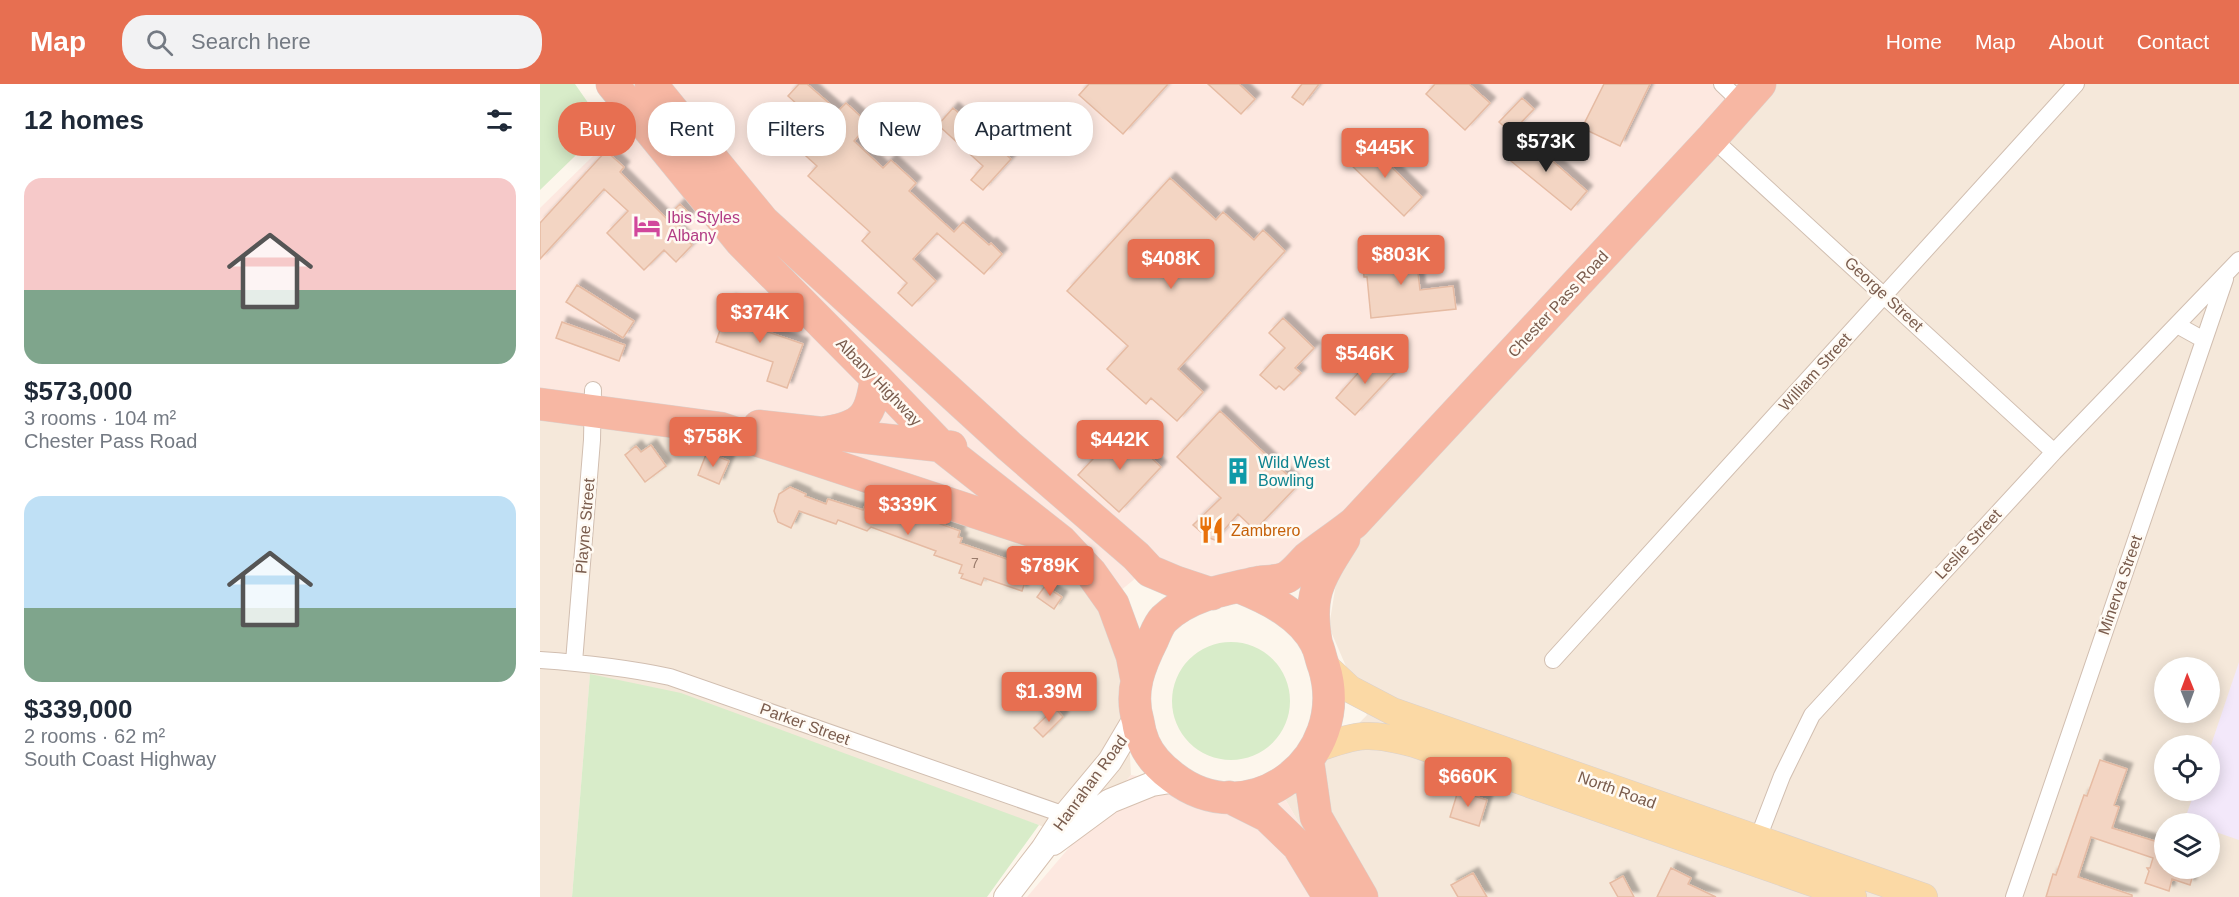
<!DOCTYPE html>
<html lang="en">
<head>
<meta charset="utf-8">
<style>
  :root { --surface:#fff; --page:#f2f2f3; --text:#1f2937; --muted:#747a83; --accent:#e76f51 }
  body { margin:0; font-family:Helvetica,sans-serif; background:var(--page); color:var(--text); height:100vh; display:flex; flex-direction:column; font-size:22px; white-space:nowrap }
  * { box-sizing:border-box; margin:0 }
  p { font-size:20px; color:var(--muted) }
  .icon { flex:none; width:33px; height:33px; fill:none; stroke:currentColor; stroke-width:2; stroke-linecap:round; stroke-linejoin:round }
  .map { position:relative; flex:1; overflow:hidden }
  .sheet { display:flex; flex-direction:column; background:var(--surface); width:540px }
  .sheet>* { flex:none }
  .guide { position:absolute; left:18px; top:18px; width:570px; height:54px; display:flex; gap:12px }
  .needle { width:39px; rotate:359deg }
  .tools { position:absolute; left:1614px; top:573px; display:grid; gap:12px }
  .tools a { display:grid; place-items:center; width:66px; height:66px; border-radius:50%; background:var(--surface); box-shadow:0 3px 15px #0003; font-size:30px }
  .price { position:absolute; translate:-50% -51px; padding:0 14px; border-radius:6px; background:var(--accent); color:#fff; font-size:20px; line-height:39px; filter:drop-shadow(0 2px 3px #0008) }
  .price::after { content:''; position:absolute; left:50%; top:36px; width:18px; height:14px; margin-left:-9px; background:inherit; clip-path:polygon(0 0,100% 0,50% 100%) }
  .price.active { background:#222; color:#fff }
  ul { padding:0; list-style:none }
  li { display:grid; align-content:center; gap:12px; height:318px; padding:0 24px }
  li span { display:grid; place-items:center; height:186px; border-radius:18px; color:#555 }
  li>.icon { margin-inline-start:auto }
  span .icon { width:108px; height:108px; fill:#fffc; stroke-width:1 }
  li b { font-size:26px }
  h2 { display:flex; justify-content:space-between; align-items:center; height:72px; padding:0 24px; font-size:26px }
  .pill { padding:0 21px; border-radius:24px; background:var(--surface); box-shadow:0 3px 15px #0003; font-size:21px; line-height:54px }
  .pill.active { background:var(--accent); color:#fff }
  header { display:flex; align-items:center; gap:36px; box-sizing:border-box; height:84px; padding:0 30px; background:var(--accent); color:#fff }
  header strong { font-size:28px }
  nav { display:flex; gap:33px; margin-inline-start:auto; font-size:21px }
  .search { width:420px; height:54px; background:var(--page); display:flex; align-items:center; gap:15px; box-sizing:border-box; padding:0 21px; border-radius:24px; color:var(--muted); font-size:22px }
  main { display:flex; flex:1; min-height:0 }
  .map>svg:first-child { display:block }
  .residential { fill:#f5e8da; fill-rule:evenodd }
  .commercial { fill:#fde8e0 }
  .education { fill:#f3e8fa }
  .green { fill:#d8ecc9 }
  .building { fill:#f3d5c3; stroke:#e6bba3; stroke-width:1.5; filter:url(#shadow) }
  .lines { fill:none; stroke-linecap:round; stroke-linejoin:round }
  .street-casing { stroke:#d1beb0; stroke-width:18 }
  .secondary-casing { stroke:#d6c0b0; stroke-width:26 }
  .primary-casing { stroke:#dad1cd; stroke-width:28 }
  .highway-casing { stroke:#dad1cd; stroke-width:33 }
  .street { stroke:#fff; stroke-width:16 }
  .secondary { stroke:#fff; stroke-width:24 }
  .primary { stroke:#fbd9a5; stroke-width:27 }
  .highway { stroke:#f7b7a3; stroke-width:32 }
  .labels { text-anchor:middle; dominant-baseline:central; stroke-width:5; stroke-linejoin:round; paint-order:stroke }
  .number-label { font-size:14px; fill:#987a6a }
  .hotel-label { font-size:16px; fill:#b23c85; stroke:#fffaf3; text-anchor:start }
  .street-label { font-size:16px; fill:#7a5c4d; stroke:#fffaf3 }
  .culture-label { font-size:16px; fill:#0d838f; stroke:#fffaf3; text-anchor:start }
  .food-label { font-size:16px; fill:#c56008; stroke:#fffaf3; text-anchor:start }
</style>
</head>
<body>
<header>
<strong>Map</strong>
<div class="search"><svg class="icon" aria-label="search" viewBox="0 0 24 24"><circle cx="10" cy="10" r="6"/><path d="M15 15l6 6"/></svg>Search here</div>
<nav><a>Home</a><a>Map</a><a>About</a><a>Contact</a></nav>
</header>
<main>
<section class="sheet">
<h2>12 homes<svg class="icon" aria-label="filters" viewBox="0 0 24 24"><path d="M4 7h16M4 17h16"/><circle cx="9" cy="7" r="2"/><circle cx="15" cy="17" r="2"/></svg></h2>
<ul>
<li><span style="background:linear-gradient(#f6c9c9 60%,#7fa58c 0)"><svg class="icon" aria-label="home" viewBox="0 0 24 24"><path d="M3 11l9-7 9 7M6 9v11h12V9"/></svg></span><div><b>$573,000</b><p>3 rooms · 104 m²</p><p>Chester Pass Road</p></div></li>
<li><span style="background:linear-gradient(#bfe0f5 60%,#7fa58c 0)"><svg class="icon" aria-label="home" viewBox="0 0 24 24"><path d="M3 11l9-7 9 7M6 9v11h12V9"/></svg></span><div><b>$339,000</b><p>2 rooms · 62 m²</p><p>South Coast Highway</p></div></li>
</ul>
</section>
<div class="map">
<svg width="1699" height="813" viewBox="0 0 1699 813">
  <defs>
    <filter id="shadow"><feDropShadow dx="5.5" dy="-5.5" stdDeviation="1.5" flood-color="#0004"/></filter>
  </defs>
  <rect width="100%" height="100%" fill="#fdf6ec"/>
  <!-- residential -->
  <path class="residential" d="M 1212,0 L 1699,0 L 1699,813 L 802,813 L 745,715 L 827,631 L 789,543 L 807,430 ZM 1624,584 L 1670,584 L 1670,628 L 1624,628 ZM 1624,662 L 1670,662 L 1670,706 L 1624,706 ZM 1624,740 L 1670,740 L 1670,784 L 1624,784 Z
    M 0,325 L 167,349 L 513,471 L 563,521 L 585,581 L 591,691 L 535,757 L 499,741 L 50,591 L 32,813 L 0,813 Z"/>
  <!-- commercial -->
  <path class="commercial" d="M 87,0 L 1212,0 L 752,506 L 608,484 L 563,521 L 513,471 L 167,349 L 0,320 L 0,124 L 104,22 Z
    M 591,691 L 745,715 L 802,813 L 487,813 Z"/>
  <!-- education -->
  <path class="education" d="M 1699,578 L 1699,756 L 1670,746 L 1670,740 L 1652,739 L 1644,737 L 1655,707 L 1670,706 L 1670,664 Z"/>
  <!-- green -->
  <path class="green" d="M 0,0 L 35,0 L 65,43 L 0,106 Z
    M632 617a59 59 0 1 1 118 0a59 59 0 1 1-118 0Z
    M 50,590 L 141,609 L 499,741 L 447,813 L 32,813 Z"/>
  <!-- building -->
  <path class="building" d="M 259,0 L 267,0 L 298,27 L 306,19 L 329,40 L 314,57 L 343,84 L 351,76 L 376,99 L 369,107 L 414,148 L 423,138 L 449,161 L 451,159 L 462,170 L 444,190 L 397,149 L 373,175 L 396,197 L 372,222 L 358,209 L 367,199 L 322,157 L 330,148 L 268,92 L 277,82 L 246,54 L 268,30 L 248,12 Z
    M 549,0 L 628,0 L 583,50 L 539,11 Z
    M 668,0 L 699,0 L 715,15 L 701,30 Z
    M 762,0 L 779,0 L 763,21 L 752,13 Z
    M 895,0 L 929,0 L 950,19 L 925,46 L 886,10 Z
    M 1064,0 L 1110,0 L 1080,62 L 1042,44 Z
    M 982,14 L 994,25 L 971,49 L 959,38 Z
    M 413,24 L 471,75 L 443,106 L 431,96 L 443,82 L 398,41 Z
    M 984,52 L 1047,107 L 1031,126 L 966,73 Z
    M 827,59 L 882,113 L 864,132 L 808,78 Z
    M 66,67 L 84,83 L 80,88 L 126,134 L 140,120 L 151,131 L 137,145 L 152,161 L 136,178 L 124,166 L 104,186 L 67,149 L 88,127 L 64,105 L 0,175 L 0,139 Z
    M 630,94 L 676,136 L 683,128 L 714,156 L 723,146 L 745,167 L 638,285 L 663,308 L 637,337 L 611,314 L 606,320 L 567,285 L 588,262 L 527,207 Z
    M 875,164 L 880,206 L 913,202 L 916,225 L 831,234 L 827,193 L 824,193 L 822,169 Z
    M 37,201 L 94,237 L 83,254 L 26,218 Z
    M 190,216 L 208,222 L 202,239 L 263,260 L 247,304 L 227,297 L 233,278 L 176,258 Z
    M 743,234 L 774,264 L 755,284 L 761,289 L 744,306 L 739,302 L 736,305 L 720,291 L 745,264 L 729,249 Z
    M 22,238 L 85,261 L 79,277 L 16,254 Z
    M 835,270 L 855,288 L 815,331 L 796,314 Z
    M 680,327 L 758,401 L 715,446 L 698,430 L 675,456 L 667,453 L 653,441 L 681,414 L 637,373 Z
    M 581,345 L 621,383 L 579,428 L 538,391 Z
    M 111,361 L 126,382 L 105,398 L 85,371 L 96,362 L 101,368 Z
    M 167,368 L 189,377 L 179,400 L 158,391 Z
    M 250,403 L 266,410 L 265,412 L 286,420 L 288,415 L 323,426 L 326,419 L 371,437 L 374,437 L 376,431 L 420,447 L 418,453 L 422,454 L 420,459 L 490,483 L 482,507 L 444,494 L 441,501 L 421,494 L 423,490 L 419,489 L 422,481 L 394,471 L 396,467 L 331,443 L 327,447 L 298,436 L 296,440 L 259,427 L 251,444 L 238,438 L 234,427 L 239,410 Z
    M 505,502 L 522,513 L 514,525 L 497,513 Z
    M 515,624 L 523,633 L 503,653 L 494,644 Z
    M 1560,676 L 1587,685 L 1574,721 L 1579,723 L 1572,744 L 1618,758 L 1622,747 L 1624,747 L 1624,784 L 1655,784 L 1650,801 L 1632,795 L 1629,807 L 1605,799 L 1609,787 L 1607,784 L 1610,784 L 1613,774 L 1551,753 L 1538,793 L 1592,811 L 1592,813 L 1506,813 L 1513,790 L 1516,791 L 1544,711 L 1547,712 Z
    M 918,707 L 947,716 L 939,742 L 910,733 Z
    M 1131,784 L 1151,794 L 1148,800 L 1176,813 L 1117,813 Z
    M 933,789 L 947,813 L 918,813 L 911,801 Z
    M 1083,792 L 1094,813 L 1078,813 L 1070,799 Z"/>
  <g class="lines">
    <defs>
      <path id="street" d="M 1182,0 L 1202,19
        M 1172,54 L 1514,368
        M 1637,241 L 1664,256
        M 0,576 C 44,579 87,584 130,593 L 525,731
        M 1013,576 L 1536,0
        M 34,578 L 52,356 L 53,306
        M 1215,762 L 1242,692 L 1272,631 L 1514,368 L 1699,176
        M 1474,813 L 1685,195"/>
      <path id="secondary" d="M 513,759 L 570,717 L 612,700 L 636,696
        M 466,813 L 503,765 L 525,731 L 570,677 L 596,633"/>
      <path id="primary" d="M 782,579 L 810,605 L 852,627 L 1384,813
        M 776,665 C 819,649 831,648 875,660 L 1313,813"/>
      <path id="highway" d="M 72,0 L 201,158 L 336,294 L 403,364 L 521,457 L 551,489 L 573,520 L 592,572 L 596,593
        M 111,0 L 223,137 L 469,362 L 596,472 L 610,487 L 636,498 L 672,510
        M 0,320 L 180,344 L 501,450
        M 219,342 L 411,363
        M 287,348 C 325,342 331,330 336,294
        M 699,503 C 729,515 762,531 777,561 C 780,568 781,576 784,583 C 812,674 710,753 633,693 C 621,684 610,673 604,659 C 601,652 599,644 598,637 C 589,607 600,581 613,555 C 616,548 619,540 624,535 C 650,510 687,505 720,498 C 728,497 740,497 747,493 C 754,489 761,480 767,474 C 782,462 799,451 814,439 L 1172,54 L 1220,0
        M 777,562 C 767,512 778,496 804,455
        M 768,677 L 776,733 L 822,813
        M 689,713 L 727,732 L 758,762 L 789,813"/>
    </defs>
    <!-- street casing -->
    <use href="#street" class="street-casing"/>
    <!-- secondary casing -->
    <use href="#secondary" class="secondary-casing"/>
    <!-- primary casing -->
    <use href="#primary" class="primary-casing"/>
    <!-- highway casing -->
    <use href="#highway" class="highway-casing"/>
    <!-- street -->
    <use href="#street" class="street"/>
    <!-- secondary -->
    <use href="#secondary" class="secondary"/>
    <!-- primary -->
    <use href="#primary" class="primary"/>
    <!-- highway -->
    <use href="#highway" class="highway"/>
  </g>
  <!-- icons -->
  <defs>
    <symbol id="hotel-bare" viewBox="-9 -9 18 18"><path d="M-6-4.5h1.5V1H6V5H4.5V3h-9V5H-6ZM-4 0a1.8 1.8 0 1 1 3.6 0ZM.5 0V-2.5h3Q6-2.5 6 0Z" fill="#d1479c" stroke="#fffaf3" stroke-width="2.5" paint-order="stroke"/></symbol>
    <symbol id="building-bare" viewBox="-9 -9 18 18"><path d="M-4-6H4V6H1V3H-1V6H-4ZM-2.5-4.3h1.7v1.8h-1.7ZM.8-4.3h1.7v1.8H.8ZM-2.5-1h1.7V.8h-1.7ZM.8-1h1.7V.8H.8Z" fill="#0f9aa8" stroke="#fffaf3" stroke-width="2.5" paint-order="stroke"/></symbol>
    <symbol id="restaurant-bare" viewBox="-9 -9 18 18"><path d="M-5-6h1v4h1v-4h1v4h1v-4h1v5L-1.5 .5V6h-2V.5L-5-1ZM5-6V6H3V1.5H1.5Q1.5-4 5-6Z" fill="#e8710a" stroke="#fffaf3" stroke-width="2.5" paint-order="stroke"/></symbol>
  </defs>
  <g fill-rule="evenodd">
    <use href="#hotel-bare" x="88" y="123" width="38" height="38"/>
    <use href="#building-bare" x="679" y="368" width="38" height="38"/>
    <use href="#restaurant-bare" x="652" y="427" width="38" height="38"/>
  </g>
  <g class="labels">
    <!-- number labels -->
    <g class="number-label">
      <text x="435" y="479">7</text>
    </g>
    <!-- hotel labels -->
    <g class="hotel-label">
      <text x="127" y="133">Ibis Styles<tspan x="127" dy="18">Albany</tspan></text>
    </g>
    <!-- street labels -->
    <g class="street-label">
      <text transform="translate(1344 210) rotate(43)">George Street</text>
      <text transform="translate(1018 220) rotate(-47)">Chester Pass Road</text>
      <text transform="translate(1275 288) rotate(-48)">William Street</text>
      <text transform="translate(339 298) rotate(46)">Albany Highway</text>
      <text transform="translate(45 442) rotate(-85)">Playne Street</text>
      <text transform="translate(1428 460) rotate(-47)">Leslie Street</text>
      <text transform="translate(1580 501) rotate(-71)">Minerva Street</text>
      <text transform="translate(265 640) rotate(20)">Parker Street</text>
      <text transform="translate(550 699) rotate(-54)">Hanrahan Road</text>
      <text transform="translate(1077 706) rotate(20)">North Road</text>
    </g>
    <!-- culture labels -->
    <g class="culture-label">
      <text x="718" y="378">Wild West<tspan x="718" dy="18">Bowling</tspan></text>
    </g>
    <!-- food labels -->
    <g class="food-label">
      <text x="691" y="446">Zambrero</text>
    </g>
  </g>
</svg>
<div class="tools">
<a><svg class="needle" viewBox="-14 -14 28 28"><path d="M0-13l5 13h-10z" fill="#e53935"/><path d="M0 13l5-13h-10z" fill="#747a83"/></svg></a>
<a><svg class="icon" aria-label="locate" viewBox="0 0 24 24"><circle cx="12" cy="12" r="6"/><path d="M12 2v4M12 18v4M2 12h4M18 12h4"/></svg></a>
<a><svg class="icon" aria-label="layers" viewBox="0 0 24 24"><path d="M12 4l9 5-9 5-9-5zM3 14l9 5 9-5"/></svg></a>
</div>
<b class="price active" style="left:1006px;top:89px">$573K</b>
<b class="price" style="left:845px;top:95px">$445K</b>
<b class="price" style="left:861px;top:202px">$803K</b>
<b class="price" style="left:631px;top:206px">$408K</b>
<b class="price" style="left:220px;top:260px">$374K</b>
<b class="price" style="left:825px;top:301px">$546K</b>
<b class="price" style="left:173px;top:384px">$758K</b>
<b class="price" style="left:580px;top:387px">$442K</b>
<b class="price" style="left:368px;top:452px">$339K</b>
<b class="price" style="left:510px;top:513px">$789K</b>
<b class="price" style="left:509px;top:639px">$1.39M</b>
<b class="price" style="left:928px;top:724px">$660K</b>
<div class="guide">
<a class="pill active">Buy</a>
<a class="pill">Rent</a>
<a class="pill">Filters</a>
<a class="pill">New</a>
<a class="pill">Apartment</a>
</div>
</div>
</main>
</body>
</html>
